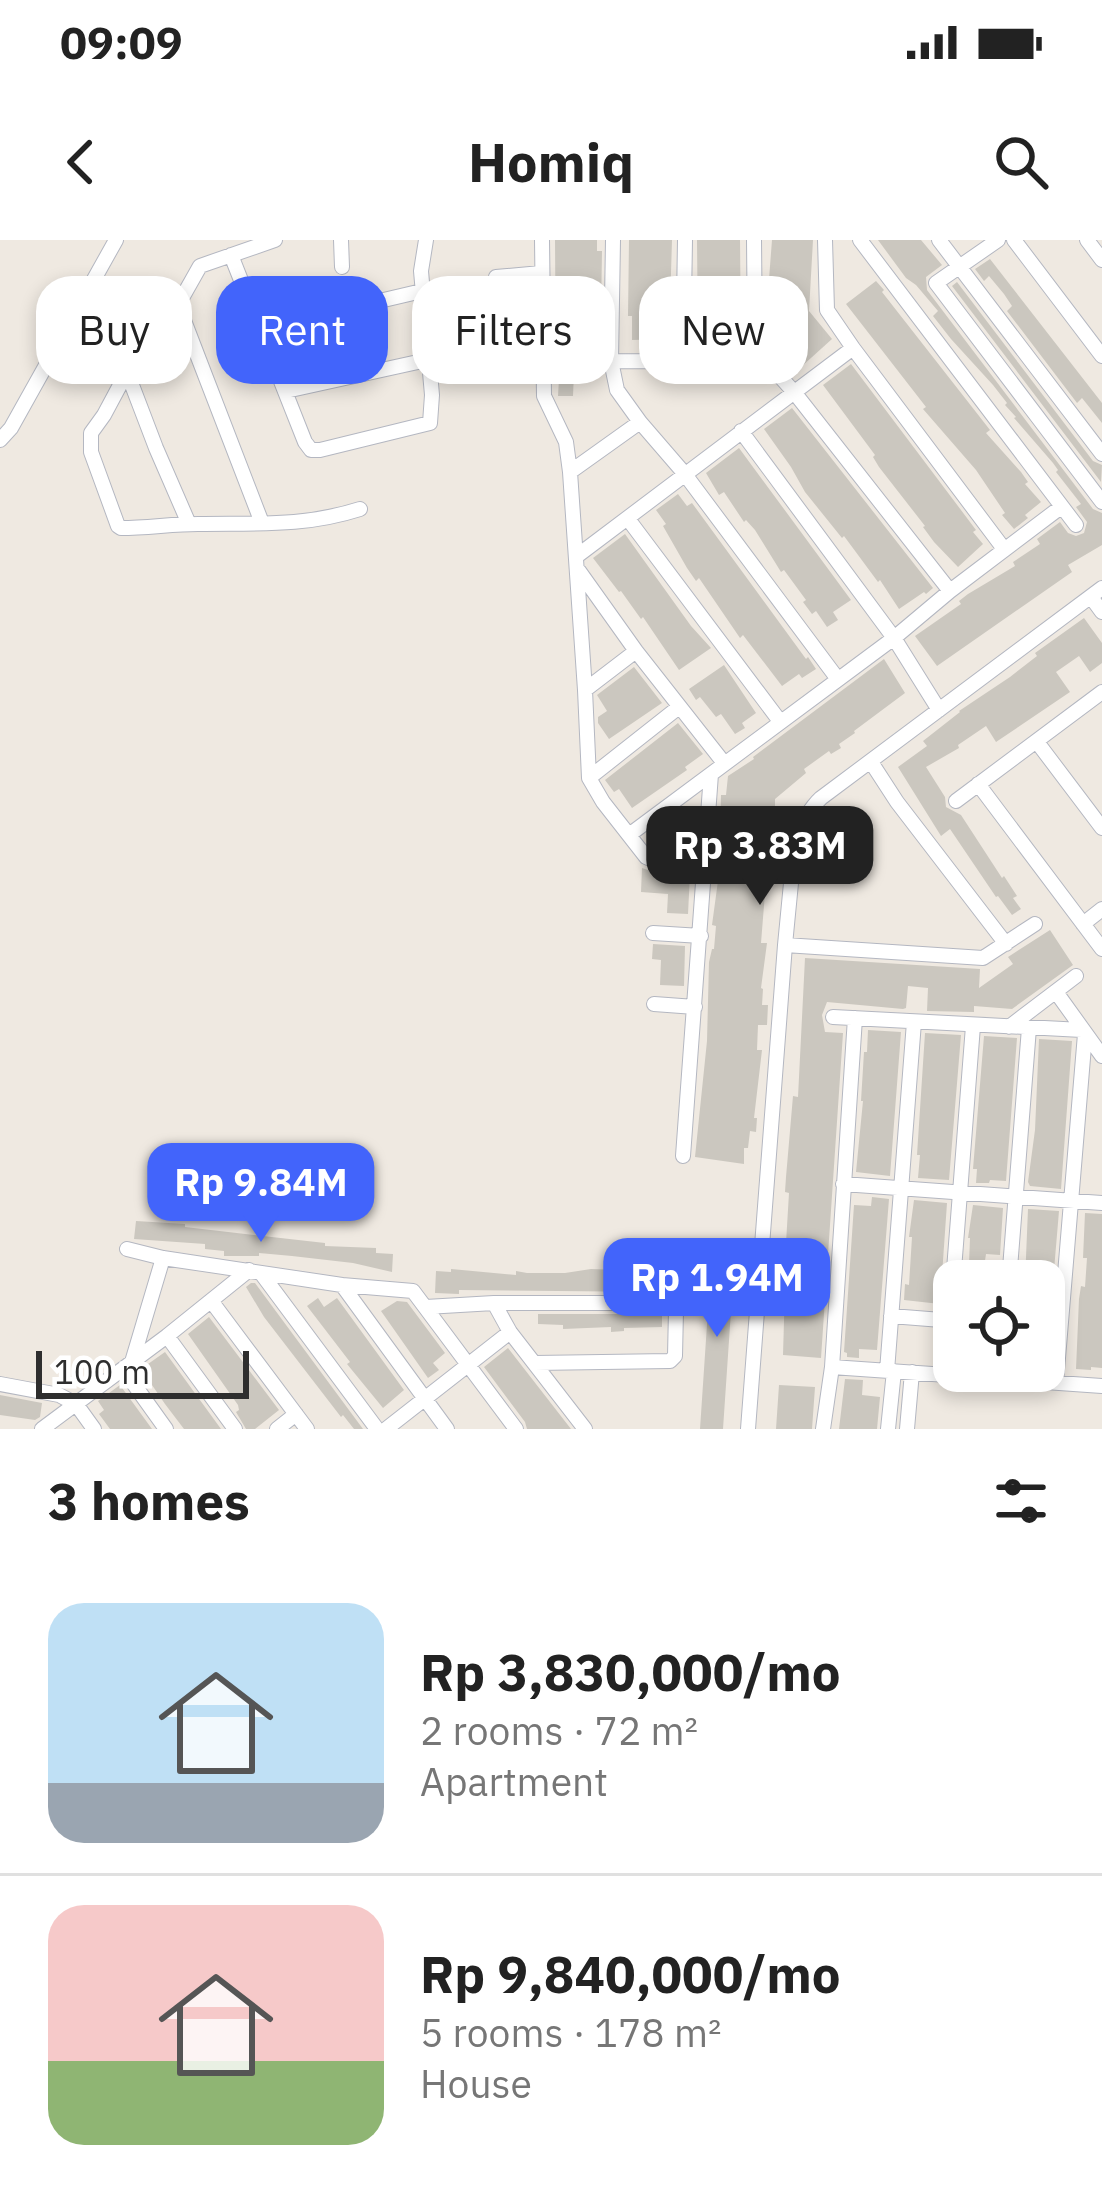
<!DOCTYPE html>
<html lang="en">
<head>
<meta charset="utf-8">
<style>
  :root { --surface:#fff; --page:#f2f2f2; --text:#222; --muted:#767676; --line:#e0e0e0; --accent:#4264fb }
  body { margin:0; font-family:"IBM Plex Sans",sans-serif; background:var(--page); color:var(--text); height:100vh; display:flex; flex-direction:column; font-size:45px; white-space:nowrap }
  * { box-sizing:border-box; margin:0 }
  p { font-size:39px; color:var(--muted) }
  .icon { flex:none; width:66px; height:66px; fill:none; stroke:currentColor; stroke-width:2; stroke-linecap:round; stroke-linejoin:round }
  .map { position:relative; height:1189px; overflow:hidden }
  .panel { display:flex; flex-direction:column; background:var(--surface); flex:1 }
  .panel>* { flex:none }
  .guide { position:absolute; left:36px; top:36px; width:1032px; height:108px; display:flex; gap:24px }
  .controls { position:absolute; left:933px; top:1020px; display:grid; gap:24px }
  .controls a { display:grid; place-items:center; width:132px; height:132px; border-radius:24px; background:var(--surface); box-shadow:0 6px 18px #0003; font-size:60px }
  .scale { position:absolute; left:36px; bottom:30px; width:213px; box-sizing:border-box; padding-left:12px; border:6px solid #2e2e2e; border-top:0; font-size:33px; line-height:42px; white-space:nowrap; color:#2e2e2e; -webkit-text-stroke:9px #fff; paint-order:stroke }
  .price { position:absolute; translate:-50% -102px; padding:0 27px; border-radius:24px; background:var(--accent); color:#fff; font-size:39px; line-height:78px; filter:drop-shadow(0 3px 6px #0008) }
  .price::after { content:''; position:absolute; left:50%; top:72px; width:36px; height:27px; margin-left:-18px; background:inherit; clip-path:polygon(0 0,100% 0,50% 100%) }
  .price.on { background:#222; color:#fff }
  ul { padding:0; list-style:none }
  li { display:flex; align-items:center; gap:36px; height:300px; padding:0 48px }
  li+li { border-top:3px solid var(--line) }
  li span { display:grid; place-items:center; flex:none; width:336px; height:240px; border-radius:36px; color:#555 }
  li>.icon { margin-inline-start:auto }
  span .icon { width:144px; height:144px; fill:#fffc; stroke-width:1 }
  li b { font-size:51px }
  h2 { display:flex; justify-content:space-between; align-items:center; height:144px; padding:0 48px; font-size:51px }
  .tag { padding:0 42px; border-radius:36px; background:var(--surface); box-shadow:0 6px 18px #0003; font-size:42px; line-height:108px }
  .tag.on { background:var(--accent); color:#fff }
  .status { display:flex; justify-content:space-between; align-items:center; height:84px; padding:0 60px; background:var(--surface); direction:ltr }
  .status svg { height:33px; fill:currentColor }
  header { display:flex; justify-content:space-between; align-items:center; height:156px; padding:0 48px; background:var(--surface); font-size:54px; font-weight:700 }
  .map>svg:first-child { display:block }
  .building { fill:#cbc7bf }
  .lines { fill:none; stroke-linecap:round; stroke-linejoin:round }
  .street-casing { stroke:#b4b7c1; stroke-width:16 }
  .street { stroke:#fff; stroke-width:14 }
</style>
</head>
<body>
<div class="status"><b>09:09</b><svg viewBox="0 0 49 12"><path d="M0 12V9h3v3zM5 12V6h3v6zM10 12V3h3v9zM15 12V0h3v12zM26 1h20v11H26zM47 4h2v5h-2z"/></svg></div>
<header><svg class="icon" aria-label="back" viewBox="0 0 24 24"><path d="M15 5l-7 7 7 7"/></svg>Homiq<svg class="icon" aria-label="search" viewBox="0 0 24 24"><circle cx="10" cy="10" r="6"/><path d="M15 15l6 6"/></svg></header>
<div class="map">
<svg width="1102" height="1189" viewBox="0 0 1102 1189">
  <rect width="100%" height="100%" fill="#efe9e1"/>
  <!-- building -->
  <path class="building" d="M 555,0 L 597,0 L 597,11 L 602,11 L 600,132 L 574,132 L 573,156 L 558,156 L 559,139 L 556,139 Z
    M 629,0 L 672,0 L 670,66 L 673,66 L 672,80 L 670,80 L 670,99 L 632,100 L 632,76 L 628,76 Z
    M 697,0 L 740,0 L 741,102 L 698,101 Z
    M 772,0 L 813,0 L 809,71 L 832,99 L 801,127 L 773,84 L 773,52 L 768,52 Z
    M 878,0 L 921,0 L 942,25 L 926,37 L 927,50 L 1093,269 L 1102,273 L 1102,305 L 1068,325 L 1072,332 L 937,426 L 915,396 L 961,364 L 959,361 L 968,354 L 1015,326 L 1013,322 L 1040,304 L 1037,299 L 1060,282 L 1068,293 L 1076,296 L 1084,293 L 1087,282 L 1076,267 L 1081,264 L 1056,232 L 1058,230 L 1053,223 L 1014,178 L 1016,177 L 1005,165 L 1007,163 L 993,145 L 951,99 L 933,76 L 938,71 L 916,45 L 906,38 Z
    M 990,19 L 1102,163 L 1102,183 L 1082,158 L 1077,163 L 1007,71 L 1012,66 L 1004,54 L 989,36 L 984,41 L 975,29 Z
    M 876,41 L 884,50 L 882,52 L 990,190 L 986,193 L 1021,232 L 1028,242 L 1025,244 L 1041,262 L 1025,275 L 1028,278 L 1014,289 L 1002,275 L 1005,273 L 976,230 L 923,169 L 926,167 L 846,64 Z
    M 957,42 L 1093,221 L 1102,225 L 1101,242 L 952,46 Z
    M 524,46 L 525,94 L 507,94 L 508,59 L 498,59 L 499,48 Z
    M 851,124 L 976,290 L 973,292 L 983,304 L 958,327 L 934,302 L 923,287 L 925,286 L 879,227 L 873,217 L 875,215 L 823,145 Z
    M 792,168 L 933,348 L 926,354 L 924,352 L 899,369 L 880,340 L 878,342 L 844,296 L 842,298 L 805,252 L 791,227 L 764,189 Z
    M 739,208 L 851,360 L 833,372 L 838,380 L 827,387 L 816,371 L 812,374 L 803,362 L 806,360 L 784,330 L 781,332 L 755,290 L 746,280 L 744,282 L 724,252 L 719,255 L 706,233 Z
    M 678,254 L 687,266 L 692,263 L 806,419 L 808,417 L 816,429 L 802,438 L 799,434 L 782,446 L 743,395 L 740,398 L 699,338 L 696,341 L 687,328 L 663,286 L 666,284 L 656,270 Z
    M 625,294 L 691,386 L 711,408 L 679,430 L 643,377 L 641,379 L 621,351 L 619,352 L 593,318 Z
    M 1084,378 L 1102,403 L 1102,423 L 1090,432 L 1079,416 L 1056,432 L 1070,452 L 996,502 L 986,486 L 958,505 L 959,508 L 926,527 L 945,557 L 946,567 L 961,575 L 1002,638 L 1004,636 L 1017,656 L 1013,658 L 1021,669 L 1012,675 L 998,656 L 996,657 L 950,589 L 941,596 L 898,527 L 927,506 L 923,501 L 960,472 L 959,471 L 1010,437 L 1037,416 L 1035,413 Z
    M 884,419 L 905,453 L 854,491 L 855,493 L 839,504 L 841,508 L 831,514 L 829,511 L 804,529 L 806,533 L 775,559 L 775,566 L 770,566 L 768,591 L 775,591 L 777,622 L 776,637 L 767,636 L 765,653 L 761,703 L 767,703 L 761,748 L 763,749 L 762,765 L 768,765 L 767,785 L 758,785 L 757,810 L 762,810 L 754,878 L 757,878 L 756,892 L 750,891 L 748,908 L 744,908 L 744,924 L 695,917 L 707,801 L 709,722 L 712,709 L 714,709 L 716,686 L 712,685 L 720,626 L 716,626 L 718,601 L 720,601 L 721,555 L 726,555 L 728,536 L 754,519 L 753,517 Z
    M 724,425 L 756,473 L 742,483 L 745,488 L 735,494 L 721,474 L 716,477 L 700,457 L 696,460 L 689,449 Z
    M 634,427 L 662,463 L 609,499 L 598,483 L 598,477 L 607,471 L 597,455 Z
    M 678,483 L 703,514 L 685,527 L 687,530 L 632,568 L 619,549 L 614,552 L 605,540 Z
    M 642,628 L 654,632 L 690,634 L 688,674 L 667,673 L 668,654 L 641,652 Z
    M 1050,690 L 1073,725 L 1012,769 L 974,766 L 974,772 L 927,771 L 928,748 L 908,746 L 906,768 L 903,769 L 827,762 L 822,775 L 825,792 L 843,793 L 821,1118 L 783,1115 L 786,1014 L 780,1014 L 781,1003 L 786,1003 L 789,953 L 785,952 L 786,937 L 793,856 L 798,857 L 805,718 L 980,729 L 979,748 L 1013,724 L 1008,717 Z
    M 653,704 L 685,706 L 684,746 L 660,745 L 661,720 L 652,719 Z
    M 868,790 L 901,792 L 890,936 L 856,932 L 863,861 L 861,861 L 864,812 L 867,812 Z
    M 925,793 L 961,795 L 949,940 L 918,938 L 920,915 L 917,915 Z
    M 984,796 L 1017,798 L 1006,941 L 990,940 L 989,943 L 976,943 L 977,929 L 973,929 Z
    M 1039,799 L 1072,801 L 1061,949 L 1030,946 L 1028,942 L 1035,890 Z
    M 872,957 L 889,959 L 877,1110 L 859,1109 L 859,1118 L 847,1117 L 847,1113 L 844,1112 L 854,965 L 871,966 Z
    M 914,960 L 947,963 L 940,1064 L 904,1060 L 905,1044 L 909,1045 L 912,997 L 909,997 Z
    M 973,965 L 1003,968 L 1000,1015 L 986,1014 L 982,1041 L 964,1041 L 966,1024 L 969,1024 L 970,998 L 968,998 Z
    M 1028,969 L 1059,971 L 1052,1054 L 1044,1054 L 1044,1041 L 1025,1041 Z
    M 1085,973 L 1102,974 L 1102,1128 L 1091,1127 L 1091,1130 L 1076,1129 L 1079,1059 L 1081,1046 L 1085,1047 L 1087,1018 L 1083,1018 Z
    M 136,981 L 185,984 L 185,987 L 316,1002 L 325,1003 L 325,1006 L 376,1008 L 376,1013 L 393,1014 L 392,1032 L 353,1023 L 292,1016 L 259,1013 L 259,1016 L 224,1016 L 224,1011 L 205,1009 L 205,1004 L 134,999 Z
    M 712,1010 L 735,1012 L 723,1189 L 700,1189 Z
    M 451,1029 L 516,1035 L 516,1031 L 527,1033 L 565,1033 L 591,1029 L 672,1032 L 672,1046 L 657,1047 L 657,1052 L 459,1050 L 459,1054 L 435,1053 L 436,1031 L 451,1032 Z
    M 251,1043 L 255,1043 L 363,1189 L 354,1189 L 343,1175 L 341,1177 L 264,1077 L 246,1047 Z
    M 318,1058 L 324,1067 L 337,1058 L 404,1150 L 383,1168 L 347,1124 L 350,1122 L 307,1066 Z
    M 397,1061 L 407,1062 L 445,1113 L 433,1123 L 439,1130 L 428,1138 L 381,1071 Z
    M 538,1074 L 662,1074 L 662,1087 L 624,1088 L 624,1091 L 611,1092 L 611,1087 L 563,1089 L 563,1085 L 538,1084 Z
    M 209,1077 L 279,1170 L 255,1189 L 246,1189 L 236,1172 L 239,1170 L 238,1165 L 188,1094 Z
    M 508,1108 L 571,1189 L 527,1189 L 525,1182 L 484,1127 Z
    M 165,1112 L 221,1189 L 184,1189 L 165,1164 L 141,1129 Z
    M 845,1139 L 863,1140 L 862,1155 L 880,1157 L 877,1189 L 839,1189 Z
    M 120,1145 L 152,1189 L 110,1189 L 99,1174 L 104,1170 L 98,1161 Z
    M 779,1145 L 815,1147 L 812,1189 L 776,1189 Z
    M 0,1155 L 42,1163 L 40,1177 L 35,1180 L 0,1175 Z"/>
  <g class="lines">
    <defs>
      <path id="street" d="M 275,0 L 200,26 L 178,65 L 127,132 L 104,175 L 91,193 L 91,212 L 118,286 L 121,288 C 147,288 173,284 198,284 C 256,283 304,287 360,269
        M 341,0 L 342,27
        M 542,0 L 544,156 L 566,202 L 570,232 L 585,450 L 589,538 L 603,562 L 646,617 L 655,621 L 705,624
        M 613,0 L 611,121 L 617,150 L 640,182 L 684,233 L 837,438
        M 754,0 L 755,102 L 767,122 L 794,152 L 950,351
        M 825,0 L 827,70 L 853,108 L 1004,309
        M 860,0 L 1076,285
        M 939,0 L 1102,214
        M 998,0 L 936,43 L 1102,262
        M 1014,0 L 1102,116
        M 1087,0 L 1102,20
        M 231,15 L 305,202 L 311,210 L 320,210 L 430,183 L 432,155 L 421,31 L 426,0
        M 496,37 L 541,33
        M 178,65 L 262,283
        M 260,89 L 422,51
        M 683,120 L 685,0
        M 611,121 L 767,122
        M 127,132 L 156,208 L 189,284
        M 286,151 L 427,120
        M 741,191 L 894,398 L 939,470
        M 0,200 L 11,188 L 116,0
        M 570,232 L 640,182
        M 628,279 L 779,480
        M 577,316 L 853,108
        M 579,331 L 636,411 L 724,523
        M 1091,357 L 1102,372
        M 585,450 L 636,411
        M 1037,502 L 1102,588
        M 871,522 L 897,562 L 1006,704
        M 589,538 L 679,467
        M 978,544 L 1102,709
        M 956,561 L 1102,452
        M 629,595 L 894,398 L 950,351 L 1061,267
        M 1083,684 L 1102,669
        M 653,693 L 701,696
        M 785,705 L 983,718 L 1035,684
        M 1056,752 L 1102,816
        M 654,764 L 695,767
        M 833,777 L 1082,790
        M 1009,787 L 1076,736
        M 683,916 L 711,534
        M 843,944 L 1102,963
        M 127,1009 L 163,1018 L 342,1045 L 413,1051 L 516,1189
        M 261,1033 L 377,1189
        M 1009,1041 L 1029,788
        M 342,1045 L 447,1189
        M 212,1062 L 307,1189
        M 494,1063 L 510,1092 L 585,1189
        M 426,1067 L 494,1063 L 663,1063 L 670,1064 L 676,1070 L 675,1116 L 670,1121 L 535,1123
        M 891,1076 L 954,1081
        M 950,1081 L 973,786
        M 167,1096 L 235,1189
        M 132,1122 L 163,1018
        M 832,1127 L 1102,1146
        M 123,1129 L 166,1189
        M 887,1131 L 914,782
        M 1056,1142 L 1085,794
        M 0,1144 L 59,1155 L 76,1164 L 94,1189
        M 42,1189 L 167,1096 L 249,1030
        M 277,1189 L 296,1174
        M 386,1189 L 510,1092
        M 748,1189 L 785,705 L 795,602 C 801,585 808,570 821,558 L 1102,348
        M 823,1189 L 832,1127 L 855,778
        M 888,1189 L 894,1131
        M 907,1189 L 912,1132"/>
    </defs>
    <!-- street casing -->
    <use href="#street" class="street-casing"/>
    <!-- street -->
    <use href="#street" class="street"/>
  </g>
</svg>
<div class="controls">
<a><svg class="icon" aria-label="locate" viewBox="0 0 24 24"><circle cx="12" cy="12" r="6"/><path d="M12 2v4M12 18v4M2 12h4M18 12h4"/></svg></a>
</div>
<div class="scale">100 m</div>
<b class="price on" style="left:760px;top:668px">Rp 3.83M</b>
<b class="price" style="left:261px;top:1005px">Rp 9.84M</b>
<b class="price" style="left:717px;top:1100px">Rp 1.94M</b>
<div class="guide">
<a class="tag">Buy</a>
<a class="tag on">Rent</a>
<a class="tag">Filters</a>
<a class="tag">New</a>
</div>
</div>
<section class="panel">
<h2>3 homes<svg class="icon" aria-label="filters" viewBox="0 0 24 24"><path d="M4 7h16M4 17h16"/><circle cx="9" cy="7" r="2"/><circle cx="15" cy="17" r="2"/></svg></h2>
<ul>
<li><span style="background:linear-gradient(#bfe0f5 75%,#9aa5b1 0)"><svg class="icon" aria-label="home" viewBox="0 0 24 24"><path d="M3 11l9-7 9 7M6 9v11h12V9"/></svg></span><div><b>Rp 3,830,000/mo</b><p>2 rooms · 72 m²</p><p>Apartment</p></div></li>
<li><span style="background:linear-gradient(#f6c9c9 65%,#8fb573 0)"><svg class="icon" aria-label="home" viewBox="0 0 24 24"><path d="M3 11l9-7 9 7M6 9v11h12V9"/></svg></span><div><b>Rp 9,840,000/mo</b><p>5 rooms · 178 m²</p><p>House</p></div></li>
</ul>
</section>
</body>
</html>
